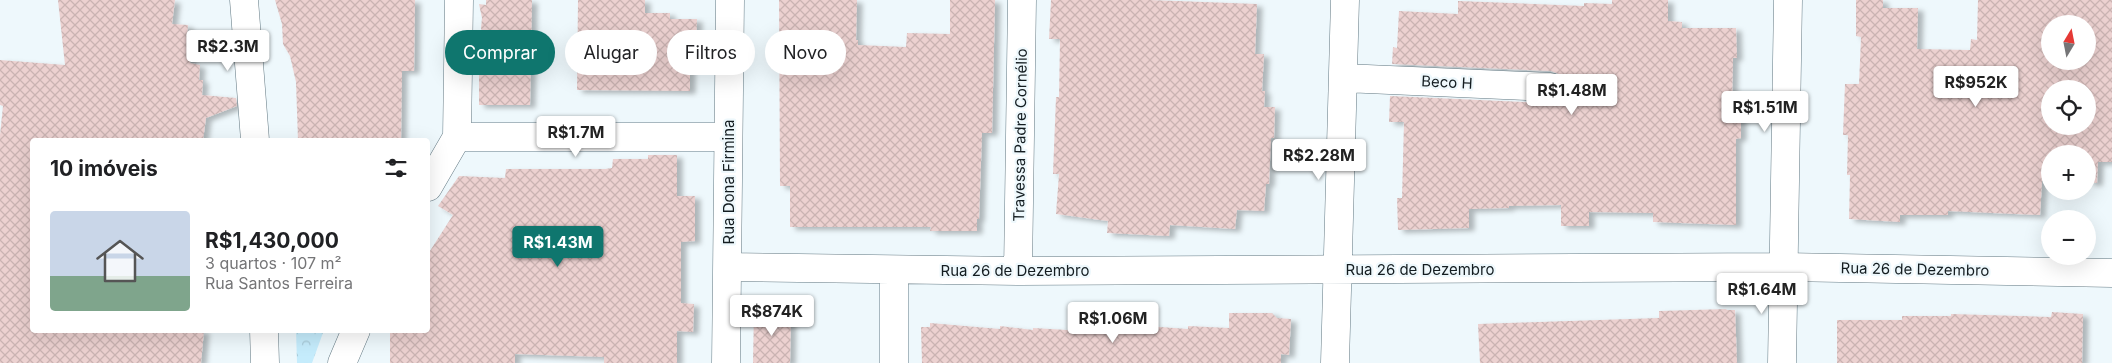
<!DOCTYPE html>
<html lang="pt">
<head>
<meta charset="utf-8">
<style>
  :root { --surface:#fff; --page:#f2f2f2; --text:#202124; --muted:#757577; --accent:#0f766e }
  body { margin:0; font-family:Inter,sans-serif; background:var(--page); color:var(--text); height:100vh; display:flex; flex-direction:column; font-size:19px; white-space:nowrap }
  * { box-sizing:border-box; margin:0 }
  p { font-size:16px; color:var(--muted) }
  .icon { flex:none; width:28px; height:28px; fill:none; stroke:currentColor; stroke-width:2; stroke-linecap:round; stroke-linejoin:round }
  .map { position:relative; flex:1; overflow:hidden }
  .side { position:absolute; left:30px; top:138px; width:400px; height:195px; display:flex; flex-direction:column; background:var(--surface); border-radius:5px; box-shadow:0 5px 20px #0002 }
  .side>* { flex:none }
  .guide { position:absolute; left:445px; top:30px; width:475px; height:45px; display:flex; gap:10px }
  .needle { width:32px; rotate:10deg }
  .buttons { position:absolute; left:2041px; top:15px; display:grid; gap:10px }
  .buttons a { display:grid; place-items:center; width:55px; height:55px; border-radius:50%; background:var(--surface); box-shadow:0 5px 20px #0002; font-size:25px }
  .price { position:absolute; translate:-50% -42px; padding:0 11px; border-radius:5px; background:#fff; color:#222; font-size:16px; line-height:32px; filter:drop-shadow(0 1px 2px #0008) }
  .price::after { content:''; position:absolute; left:50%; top:30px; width:15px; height:11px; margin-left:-8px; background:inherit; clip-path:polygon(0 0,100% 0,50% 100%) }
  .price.current { background:var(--accent); color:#fff }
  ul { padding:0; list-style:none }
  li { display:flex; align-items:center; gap:15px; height:125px; padding:0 20px }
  li span { display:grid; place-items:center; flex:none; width:140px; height:100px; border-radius:5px; color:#555 }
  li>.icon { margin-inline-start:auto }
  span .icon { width:60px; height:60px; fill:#fffc; stroke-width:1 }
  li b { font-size:21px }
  h2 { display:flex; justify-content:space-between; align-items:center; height:60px; padding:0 20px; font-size:21px }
  .pill { padding:0 18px; border-radius:22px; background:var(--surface); box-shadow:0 5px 20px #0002; font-size:18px; line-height:45px }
  .pill.current { background:var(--accent); color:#fff }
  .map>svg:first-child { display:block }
  .forest { fill:url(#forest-crowns) }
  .building { fill:url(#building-cross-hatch); fill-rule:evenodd; filter:url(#shadow) }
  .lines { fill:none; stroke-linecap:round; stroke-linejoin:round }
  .minor-casing { stroke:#637983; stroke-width:29 }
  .minor { stroke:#fff; stroke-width:28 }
  .labels { text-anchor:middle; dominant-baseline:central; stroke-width:4.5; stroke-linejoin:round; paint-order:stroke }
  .street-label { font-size:15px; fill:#141d21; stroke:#eef8fc }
</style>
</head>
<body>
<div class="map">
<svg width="2112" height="363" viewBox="0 0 2112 363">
  <defs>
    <pattern id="forest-crowns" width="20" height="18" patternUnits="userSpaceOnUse" patternTransform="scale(1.25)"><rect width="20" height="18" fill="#c5ecfc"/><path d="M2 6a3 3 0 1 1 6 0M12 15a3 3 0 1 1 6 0" fill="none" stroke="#a8cad8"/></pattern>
    <pattern id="building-cross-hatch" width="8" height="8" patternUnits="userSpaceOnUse" patternTransform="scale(1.25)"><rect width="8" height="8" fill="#ecd1d0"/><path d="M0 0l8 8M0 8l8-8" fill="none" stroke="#cab3b2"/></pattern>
    <filter id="shadow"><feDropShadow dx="5.5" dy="3" stdDeviation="2.5" flood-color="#0004"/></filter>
  </defs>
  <rect width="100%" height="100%" fill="#eef8fc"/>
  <!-- forest -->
  <path class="forest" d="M 296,330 L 324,330 L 312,363 L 297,363 Z"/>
  <!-- building -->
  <path class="building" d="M 58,0 L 175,0 L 172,24 L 188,25 L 187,38 L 193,38 L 190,63 L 200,65 L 199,80 L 203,80 L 202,95 L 236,98 L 237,106 L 206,118 L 203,140 L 32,140 L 32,330 L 204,330 L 201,363 L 0,363 L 0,135 L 3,106 L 0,105 L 0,60 L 65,65 Z
    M 275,0 L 415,0 L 414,71 L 402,71 L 401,140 L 298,140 L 296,82 L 290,56 L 283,44 L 282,24 Z
    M 486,0 L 532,0 L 530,105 L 479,105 L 479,73 L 483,57 L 481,48 L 483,35 L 481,28 L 482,18 L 479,4 L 486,5 Z
    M 578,0 L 645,0 L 645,13 L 670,13 L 670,19 L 697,19 L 696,49 L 690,49 L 690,91 L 577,90 Z
    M 779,0 L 857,0 L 856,40 L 858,40 L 858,45 L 906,47 L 907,33 L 950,34 L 950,0 L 995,0 L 992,133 L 982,133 L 979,219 L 977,219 L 977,231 L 930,231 L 931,227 L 790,227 L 790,186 L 780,186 Z
    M 1051,0 L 1150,0 L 1257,4 L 1255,54 L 1264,54 L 1262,91 L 1265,91 L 1264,107 L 1275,107 L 1274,138 L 1271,138 L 1269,184 L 1266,184 L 1264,211 L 1237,210 L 1235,229 L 1170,225 L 1169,236 L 1107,233 L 1108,221 L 1056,214 L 1059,174 L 1053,174 L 1056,97 L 1059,97 L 1060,39 L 1049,39 Z
    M 1612,0 L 1668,0 L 1668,21 L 1682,22 L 1682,28 L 1736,28 L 1737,58 L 1733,58 L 1732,104 L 1741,104 L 1741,138 L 1736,139 L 1736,225 L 1653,222 L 1653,213 L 1589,212 L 1589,226 L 1561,226 L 1561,205 L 1509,206 L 1509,208 L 1469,209 L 1469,228 L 1398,230 L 1397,198 L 1402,198 L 1404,122 L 1389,122 L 1390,96 L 1549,103 L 1557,101 L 1563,96 L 1566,87 L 1564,80 L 1559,74 L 1551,71 L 1392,64 L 1393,47 L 1397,48 L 1399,11 L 1458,14 L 1458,1 L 1584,6 L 1584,3 L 1612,4 Z
    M 1856,0 L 1883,0 L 1883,8 L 1918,8 L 1917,49 L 1970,50 L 1971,39 L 1977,40 L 1978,0 L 2112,0 L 2112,162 L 2098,162 L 2097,183 L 2088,182 L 2088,154 L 2050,154 L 2050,181 L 2042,181 L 2040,215 L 1948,211 L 1948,215 L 1900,215 L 1900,222 L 1849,219 L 1850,175 L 1847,175 L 1848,135 L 1843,135 L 1845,84 L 1859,84 L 1861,37 L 1856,36 ZM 2050,24 L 2088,24 L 2088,61 L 2050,61 ZM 2050,89 L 2088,89 L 2088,126 L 2050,126 Z
    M 648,155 L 677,155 L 677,196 L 695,196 L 695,241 L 681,242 L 681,303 L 694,304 L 693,332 L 677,331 L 677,363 L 604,363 L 604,357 L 515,354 L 515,363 L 390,363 L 390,332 L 395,332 L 395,330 L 428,330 L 428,254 L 453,215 L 438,206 L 459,176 L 505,178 L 506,169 L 605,169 L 612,168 L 613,159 L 648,159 Z
    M 1727,309 L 1726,310 L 1735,310 L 1737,363 L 1480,363 L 1478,324 L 1659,318 L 1659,311 Z
    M 791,310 L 790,363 L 753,363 L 754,311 Z
    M 2052,312 L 2083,314 L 2082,363 L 1837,363 L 1837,320 L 1902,320 L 1902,316 L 1951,316 L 1951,314 L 2051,317 Z
    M 1229,313 L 1272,313 L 1277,318 L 1291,319 L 1289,355 L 1281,354 L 1281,363 L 922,363 L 921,327 L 930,327 L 930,323 L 1000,329 L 1000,326 L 1033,330 L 1033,328 L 1119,333 L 1119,324 L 1188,329 L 1188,326 L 1229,328 Z"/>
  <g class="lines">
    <defs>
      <path id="minor" d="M 244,0 L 255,140
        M 1344,78 L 1550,87
        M 457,137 L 459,0
        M 428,187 L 457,137 L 728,137
        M 728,267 L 1018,271 L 1785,267 L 2112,273
        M 894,270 L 894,363
        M 1018,271 L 1022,0
        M 264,330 L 265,363
        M 342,363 L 356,330
        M 726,363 L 730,0
        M 1335,363 L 1345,0
        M 1782,363 L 1788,0"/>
    </defs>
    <!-- minor casing -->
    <use href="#minor" class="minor-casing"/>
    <!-- minor -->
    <use href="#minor" class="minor"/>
  </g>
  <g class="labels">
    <!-- street labels -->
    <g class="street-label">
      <text transform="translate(1447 82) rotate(3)">Beco H</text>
      <text transform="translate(1020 135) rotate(-89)">Travessa Padre Cornélio</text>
      <text transform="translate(728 182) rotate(-90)">Rua Dona Firmina</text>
      <text x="1420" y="269">Rua 26 de Dezembro</text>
      <text transform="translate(1915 269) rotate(1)">Rua 26 de Dezembro</text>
      <text x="1015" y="270">Rua 26 de Dezembro</text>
    </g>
  </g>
</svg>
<div class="buttons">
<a><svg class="needle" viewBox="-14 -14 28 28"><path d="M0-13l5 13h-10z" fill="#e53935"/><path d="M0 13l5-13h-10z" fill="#757577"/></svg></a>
<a><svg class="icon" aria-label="locate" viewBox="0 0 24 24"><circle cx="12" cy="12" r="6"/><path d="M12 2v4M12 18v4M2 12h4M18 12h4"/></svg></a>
<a>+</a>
<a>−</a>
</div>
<b class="price" style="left:228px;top:72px">R$2.3M</b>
<b class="price" style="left:1976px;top:108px">R$952K</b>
<b class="price" style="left:1572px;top:116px">R$1.48M</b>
<b class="price" style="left:1765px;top:133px">R$1.51M</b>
<b class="price" style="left:576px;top:158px">R$1.7M</b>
<b class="price" style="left:1319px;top:181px">R$2.28M</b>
<b class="price current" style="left:558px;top:268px">R$1.43M</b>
<b class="price" style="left:1762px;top:315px">R$1.64M</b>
<b class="price" style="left:772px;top:337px">R$874K</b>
<b class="price" style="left:1113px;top:344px">R$1.06M</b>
<div class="guide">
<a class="pill current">Comprar</a>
<a class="pill">Alugar</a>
<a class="pill">Filtros</a>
<a class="pill">Novo</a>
</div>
<section class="side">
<h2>10 imóveis<svg class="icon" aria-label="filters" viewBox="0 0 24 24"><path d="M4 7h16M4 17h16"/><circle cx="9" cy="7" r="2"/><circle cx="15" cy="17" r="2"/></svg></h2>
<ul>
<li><span style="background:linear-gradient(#c9d6e8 65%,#7fa58c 0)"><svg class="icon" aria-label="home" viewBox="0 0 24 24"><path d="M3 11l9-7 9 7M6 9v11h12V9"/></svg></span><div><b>R$1,430,000</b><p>3 quartos · 107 m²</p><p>Rua Santos Ferreira</p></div></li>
</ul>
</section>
</div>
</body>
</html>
